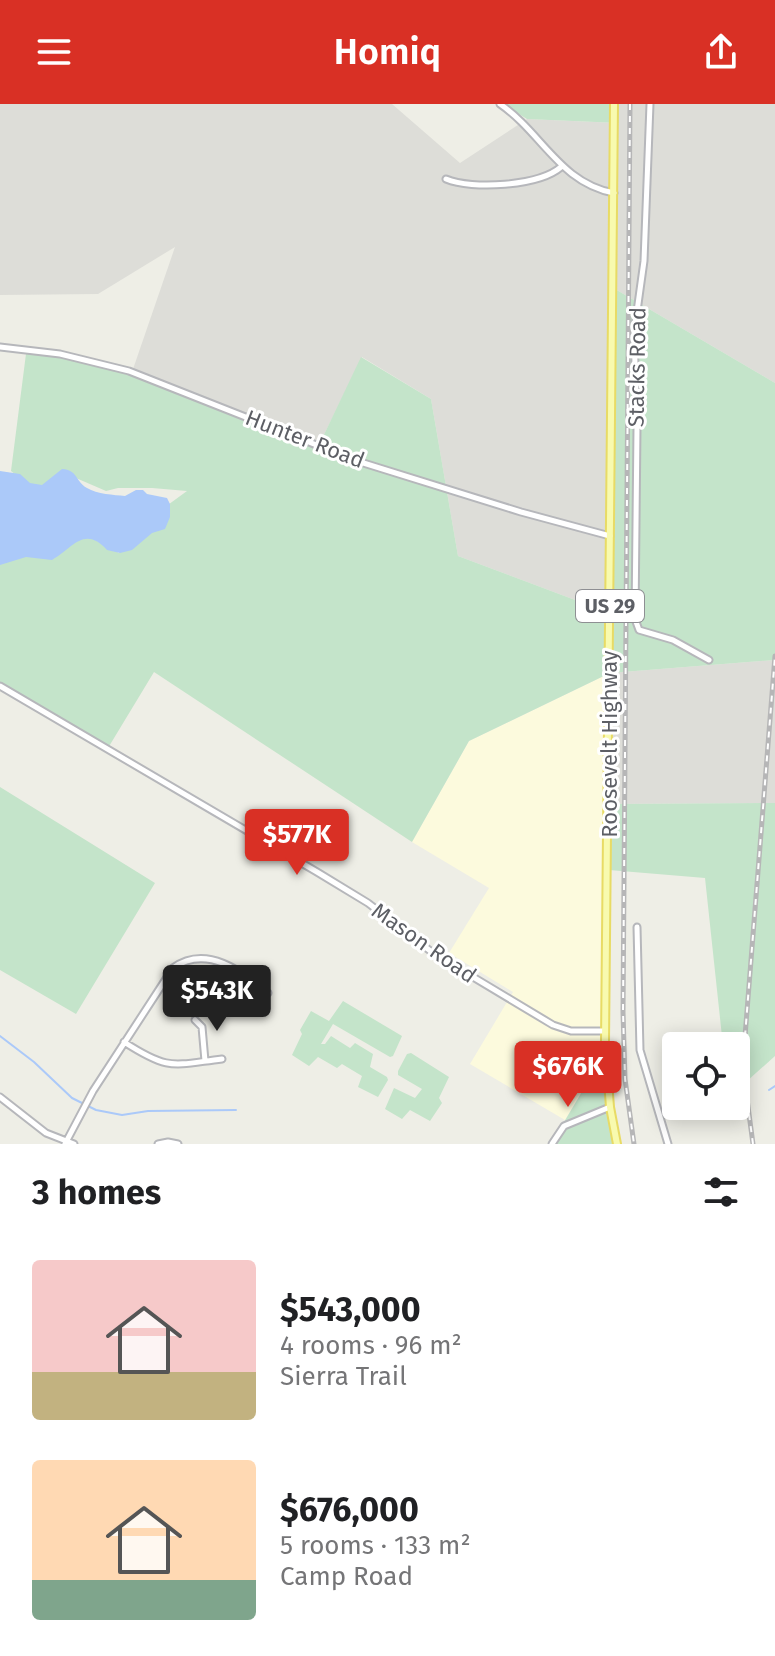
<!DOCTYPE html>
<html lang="en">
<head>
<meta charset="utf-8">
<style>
  :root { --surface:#fff; --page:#f2f2f2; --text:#202124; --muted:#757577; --accent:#d93025 }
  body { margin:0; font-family:"Fira Sans",sans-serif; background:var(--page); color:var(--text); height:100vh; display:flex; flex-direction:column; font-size:30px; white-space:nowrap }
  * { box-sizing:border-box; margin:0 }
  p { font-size:26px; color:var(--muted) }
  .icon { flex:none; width:44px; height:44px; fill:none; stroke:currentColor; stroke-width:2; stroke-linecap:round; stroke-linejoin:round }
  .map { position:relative; height:1040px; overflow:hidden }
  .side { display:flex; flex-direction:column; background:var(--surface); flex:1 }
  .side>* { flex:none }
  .tools { position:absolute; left:662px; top:928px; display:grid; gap:16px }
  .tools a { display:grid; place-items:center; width:88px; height:88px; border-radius:8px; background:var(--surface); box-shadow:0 4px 20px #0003; font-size:40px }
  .price { position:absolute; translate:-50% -68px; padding:0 18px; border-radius:8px; background:var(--accent); color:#fff; font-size:26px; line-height:52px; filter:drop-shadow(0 2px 4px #0008) }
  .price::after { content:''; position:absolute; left:50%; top:48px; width:24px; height:18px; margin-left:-12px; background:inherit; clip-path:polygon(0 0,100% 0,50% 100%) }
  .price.active { background:#222; color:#fff }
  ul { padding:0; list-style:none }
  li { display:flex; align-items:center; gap:24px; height:200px; padding:0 32px }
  li span { display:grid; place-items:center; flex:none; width:224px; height:160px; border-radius:8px; color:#555 }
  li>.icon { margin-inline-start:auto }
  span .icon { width:96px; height:96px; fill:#fffc; stroke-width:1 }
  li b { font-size:34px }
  h2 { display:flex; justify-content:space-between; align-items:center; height:96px; padding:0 32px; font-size:34px }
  header { display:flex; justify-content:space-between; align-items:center; height:104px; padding:0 32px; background:var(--accent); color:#fff; font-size:36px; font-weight:600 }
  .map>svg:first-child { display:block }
  .commercial { fill:#fcfadd }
  .industrial { fill:#ddddd8 }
  .green { fill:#c4e4ca }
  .water { fill:#abc9f9 }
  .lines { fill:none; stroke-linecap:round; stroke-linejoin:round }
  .stream { stroke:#abc9f9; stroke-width:2 }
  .minor-casing { stroke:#b6b7bb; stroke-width:9 }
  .major-casing { stroke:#e8db65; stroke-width:10 }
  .minor { stroke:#fff; stroke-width:5 }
  .major { stroke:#f8faaf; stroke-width:6 }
  .rail-casing { stroke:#b6b6b7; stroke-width:5 }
  .rail { stroke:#fff; stroke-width:2; stroke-dasharray:6; stroke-linecap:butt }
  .labels { text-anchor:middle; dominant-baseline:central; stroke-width:6; stroke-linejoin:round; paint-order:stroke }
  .shield { fill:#fff; stroke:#8e8f93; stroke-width:2 }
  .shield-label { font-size:20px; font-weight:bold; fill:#5d5f65 }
  .street-label { font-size:22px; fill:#5d5f65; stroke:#fff }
</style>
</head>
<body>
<header><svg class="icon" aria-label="menu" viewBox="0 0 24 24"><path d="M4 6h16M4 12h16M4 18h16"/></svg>Homiq<svg class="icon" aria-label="share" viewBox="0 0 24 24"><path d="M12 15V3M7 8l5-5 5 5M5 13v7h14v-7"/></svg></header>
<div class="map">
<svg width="775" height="1040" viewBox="0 0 775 1040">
  <rect width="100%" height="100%" fill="#eeeee6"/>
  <!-- commercial -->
  <path class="commercial" d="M 610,569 L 608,944 L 565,1016 L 470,960 L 513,888 L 449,849 L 489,784 L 412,738 L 469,637 Z"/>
  <!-- industrial -->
  <path class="industrial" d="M 0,0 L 392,0 L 460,59 L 527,15 L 618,19 L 618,0 L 775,0 L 775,279 L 615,185 L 607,508 L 458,452 L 431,295 L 362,253 L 320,339 L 132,268 L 175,143 L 98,190 L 0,191 Z
    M 775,556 L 775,699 L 610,700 L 610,569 Z"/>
  <!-- green -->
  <path class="green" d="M 503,0 L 618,0 L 619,19 L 527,15 Z
    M 615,185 L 775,279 L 775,556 L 610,569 L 469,637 L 412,738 L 154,568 L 108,644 L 0,580 L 0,459 L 82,429 L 119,449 L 150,414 L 187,387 L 152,384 L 118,384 L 106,387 L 69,371 L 34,385 L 11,367 L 27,242 L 132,268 L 320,339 L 361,253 L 431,295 L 458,452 L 607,508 Z
    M 0,683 L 155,779 L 76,910 L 0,866 Z
    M 775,699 L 775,952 L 736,987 L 736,942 L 723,942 L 705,774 L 609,766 L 610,700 Z
    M 343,897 L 402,932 L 393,952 L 390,953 L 333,920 L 321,940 L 325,940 L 331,932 L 350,944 L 355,939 L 373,950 L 370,963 L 387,973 L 388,976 L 378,993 L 358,983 L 362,972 L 342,960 L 337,964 L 318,953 L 309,962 L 292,951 L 302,930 L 300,926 L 311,907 L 329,917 Z
    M 608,944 L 612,1008 L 620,1040 L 551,1040 Z
    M 411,949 L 449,973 L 439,994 L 442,999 L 430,1017 L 410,1006 L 402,1015 L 385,1005 L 394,984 L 415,994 L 422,985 L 398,971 L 398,967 L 407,950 Z"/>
  <!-- water -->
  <path class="water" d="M 62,365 C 78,366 75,377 87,384 C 97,390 114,391 125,392 L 136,386 L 143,386 L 147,390 L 167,394 L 170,400 L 170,413 L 165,425 L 152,429 L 132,446 L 120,449 L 107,446 C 84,421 73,444 52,456 L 26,453 L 0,461 L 0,367 L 20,370 L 30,379 L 42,381 Z"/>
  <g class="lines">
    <!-- stream -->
    <path class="stream" d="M 0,932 L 34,958 L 72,994 L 96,1006 L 122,1011 L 148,1007 L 236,1006
      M 769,986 L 775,982"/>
    <defs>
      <path id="minor" d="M 500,0 C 542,29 560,79 614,89
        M 650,0 L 644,157 L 634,229 L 637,323 L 635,515 L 639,526 L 673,536 L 709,556
        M 446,75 C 472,86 539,82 561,63
        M 0,243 L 60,250 L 129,267 L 357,357 L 521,408 L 610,432
        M 0,582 L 317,768 L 368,799 L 433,849 L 553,921 L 571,927 L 605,927
        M 637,823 L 640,946 L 668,1040
        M 195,916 L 202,923 L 205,957
        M 124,938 C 169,967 172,961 222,955
        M 0,993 L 46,1029 L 74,1040
        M 65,1040 L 93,987 L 173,864 C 206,840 242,867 268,889
        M 158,1040 L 168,1038 L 178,1040
        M 552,1040 L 564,1022 L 610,1003"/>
      <path id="major" d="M 614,0 L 605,938 L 610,1003 L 617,1040"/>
    </defs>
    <!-- minor casing -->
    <use href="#minor" class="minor-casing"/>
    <!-- major casing -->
    <use href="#major" class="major-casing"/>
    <!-- minor -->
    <use href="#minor" class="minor"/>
    <!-- major -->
    <use href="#major" class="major"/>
    <defs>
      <path id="rail" d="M 630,0 L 623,908 L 625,975 L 634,1040
        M 753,1040 L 747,995 L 744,945 L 775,552"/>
    </defs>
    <!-- rail casing -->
    <use href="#rail" class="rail-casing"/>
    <!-- rail -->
    <use href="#rail" class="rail"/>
  </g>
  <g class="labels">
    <!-- shield labels -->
    <rect class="shield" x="576" y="486" width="68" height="32" rx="6"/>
    <g class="shield-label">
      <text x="610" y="502">US 29</text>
    </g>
    <!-- street labels -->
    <g class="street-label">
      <text transform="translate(637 263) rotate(-89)">Stacks Road</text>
      <text transform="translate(305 335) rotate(21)">Hunter Road</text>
      <text transform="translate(609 640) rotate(-90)">Roosevelt Highway</text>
      <text transform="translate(424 839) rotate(35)">Mason Road</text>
    </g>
  </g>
</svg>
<div class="tools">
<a><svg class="icon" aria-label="locate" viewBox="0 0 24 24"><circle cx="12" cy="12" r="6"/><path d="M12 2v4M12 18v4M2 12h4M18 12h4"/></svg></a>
</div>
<b class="price" style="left:297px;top:773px">$577K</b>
<b class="price active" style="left:217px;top:929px">$543K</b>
<b class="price" style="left:568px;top:1005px">$676K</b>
</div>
<section class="side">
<h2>3 homes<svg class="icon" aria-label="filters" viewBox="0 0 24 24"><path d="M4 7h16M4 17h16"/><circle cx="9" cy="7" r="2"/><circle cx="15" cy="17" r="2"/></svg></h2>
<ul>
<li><span style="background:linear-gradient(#f6c9c9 70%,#c2b280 0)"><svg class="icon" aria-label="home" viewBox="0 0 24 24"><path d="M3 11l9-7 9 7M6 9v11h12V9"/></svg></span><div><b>$543,000</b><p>4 rooms · 96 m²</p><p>Sierra Trail</p></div></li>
<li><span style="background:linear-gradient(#ffd9b3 75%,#7fa58c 0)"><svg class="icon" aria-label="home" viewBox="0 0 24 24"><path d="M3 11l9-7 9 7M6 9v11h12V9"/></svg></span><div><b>$676,000</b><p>5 rooms · 133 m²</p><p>Camp Road</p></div></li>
</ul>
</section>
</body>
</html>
